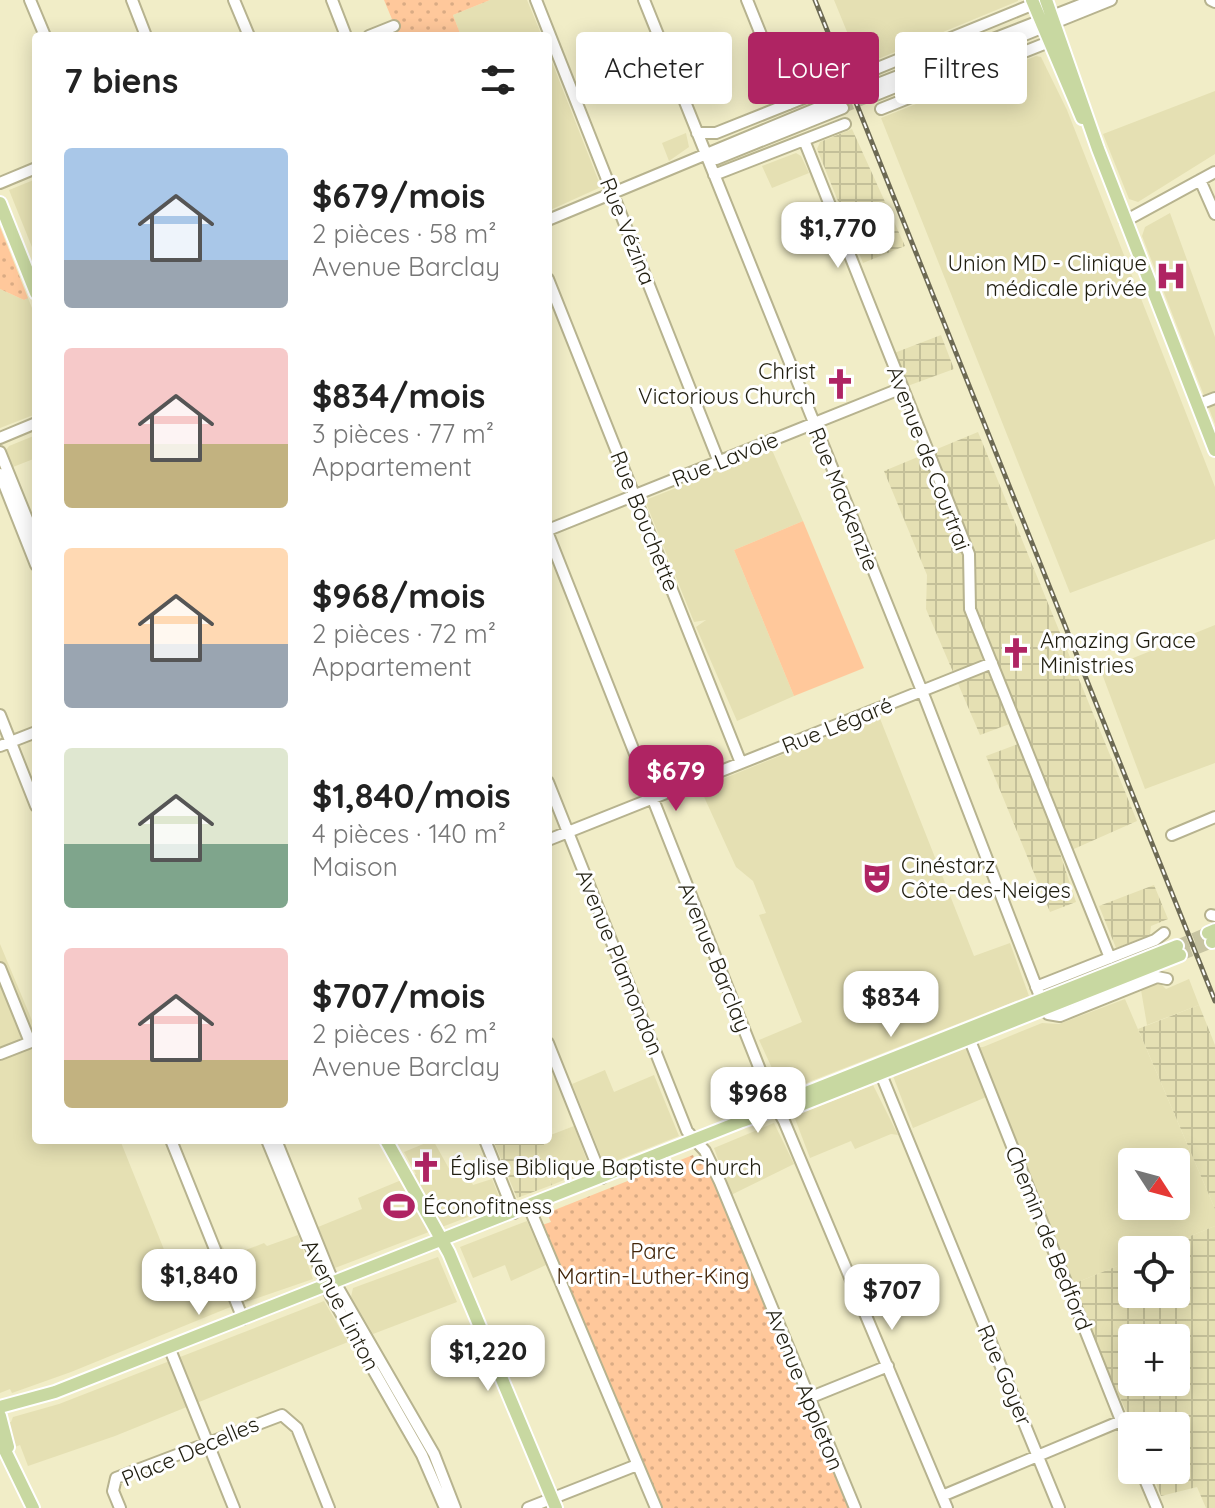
<!DOCTYPE html>
<html lang="fr">
<head>
<meta charset="utf-8">
<style>
  :root { --surface:#fff; --page:#f2f2f2; --text:#222; --muted:#767676; --accent:#af2463 }
  body { margin:0; font-family:Quicksand,sans-serif; background:var(--page); color:var(--text); height:100vh; display:flex; flex-direction:column; font-size:30px; white-space:nowrap }
  * { box-sizing:border-box; margin:0 }
  p { font-size:26px; color:var(--muted) }
  .icon { flex:none; width:44px; height:44px; fill:none; stroke:currentColor; stroke-width:2; stroke-linecap:round; stroke-linejoin:round }
  .map { position:relative; flex:1; overflow:hidden }
  .panel { position:absolute; left:32px; top:32px; width:520px; height:1112px; display:flex; flex-direction:column; background:var(--surface); border-radius:8px; box-shadow:0 4px 20px #0003 }
  .panel>* { flex:none }
  .guide { position:absolute; left:576px; top:32px; width:518px; height:72px; display:flex; gap:16px }
  .needle { width:52px; rotate:126deg }
  .controls { position:absolute; left:1118px; top:1148px; display:grid; gap:16px }
  .controls a { display:grid; place-items:center; width:72px; height:72px; border-radius:8px; background:var(--surface); box-shadow:0 4px 20px #0003; font-size:40px }
  .price { position:absolute; translate:-50% -68px; padding:0 18px; border-radius:16px; background:#fff; color:#222; font-size:26px; line-height:52px; filter:drop-shadow(0 2px 4px #0008) }
  .price::after { content:''; position:absolute; left:50%; top:48px; width:24px; height:18px; margin-left:-12px; background:inherit; clip-path:polygon(0 0,100% 0,50% 100%) }
  .price.active { background:var(--accent); color:#fff }
  ul { padding:0; list-style:none }
  li { display:flex; align-items:center; gap:24px; height:200px; padding:0 32px }
  li span { display:grid; place-items:center; flex:none; width:224px; height:160px; border-radius:8px; color:#555 }
  li>.icon { margin-inline-start:auto }
  span .icon { width:96px; height:96px; fill:#fffc; stroke-width:1 }
  li b { font-size:34px }
  h2 { display:flex; justify-content:space-between; align-items:center; height:96px; padding:0 32px; font-size:34px }
  .pill { padding:0 28px; border-radius:8px; background:var(--surface); box-shadow:0 4px 20px #0003; font-size:28px; line-height:72px }
  .pill.active { background:var(--accent); color:#fff }
  .map>svg:first-child { display:block }
  .built { fill:#e5e0b3; fill-rule:evenodd }
  .industrial { fill:url(#industrial-grid); fill-rule:evenodd }
  .grass { fill:#ffc89b }
  .park { fill:url(#park-dots) }
  .lines { fill:none; stroke-linecap:round; stroke-linejoin:round }
  .minor-tunnel { stroke:#c7c4a2; stroke-width:10; stroke-dasharray:10 5; stroke-linecap:butt }
  .major-tunnel { stroke:#c7c4a2; stroke-width:12; stroke-dasharray:12 6; stroke-linecap:butt }
  .minor-casing { stroke:#b7b38f; stroke-width:14 }
  .major-casing { stroke:#fff; stroke-width:16 }
  .minor { stroke:#fff; stroke-width:10 }
  .major { stroke:#c8d8a1; stroke-width:12 }
  .rail-casing { stroke:#6d6a54; stroke-width:5 }
  .rail { stroke:#fff; stroke-width:2; stroke-dasharray:6; stroke-linecap:butt }
  .labels { text-anchor:middle; dominant-baseline:central; stroke-width:6; stroke-linejoin:round; paint-order:stroke }
  .street-label { font-size:22px; fill:#201e10; stroke:#fff }
  .poi-label { font-size:22px; fill:#201e10; stroke:#fff; text-anchor:start }
  .park-label { font-size:22px; fill:#43260a; stroke:#fff }
</style>
</head>
<body>
<div class="map">
<svg width="1215" height="1508" viewBox="0 0 1215 1508">
  <defs>
    <pattern id="industrial-grid" width="8" height="8" patternUnits="userSpaceOnUse" patternTransform="scale(2)"><rect width="8" height="8" fill="#e5e0b3"/><path d="M0 4h8M4 0v8" fill="none" stroke="#c4c099"/></pattern>
    <pattern id="park-dots" width="8" height="8" patternUnits="userSpaceOnUse" patternTransform="scale(2)"><rect width="8" height="8" fill="#ffc89b"/><path d="M2 2h.1M6 6h.1" fill="none" stroke="#daab84" stroke-width="1.8" stroke-linecap="round"/></pattern>
  </defs>
  <rect width="100%" height="100%" fill="#f1edc7"/>
  <!-- built -->
  <path class="built" d="M 490,0 L 527,0 L 542,36 L 461,36 L 453,15 Z
    M 834,0 L 1018,0 L 1018,1 L 861,66 Z
    M 548,52 L 601,187 L 548,211 Z
    M 1036,56 L 1041,57 L 1067,110 L 1215,487 L 1215,539 L 1070,593 L 881,118 Z
    M 1215,91 L 1215,154 L 1138,202 L 1129,199 L 1103,134 Z
    M 686,133 L 689,147 L 669,161 L 662,143 Z
    M 796,153 L 801,156 L 809,173 L 772,188 L 762,166 Z
    M 36,179 L 36,257 L 9,190 Z
    M 1170,213 L 1215,337 L 1215,424 L 1142,236 L 1145,227 Z
    M 0,289 L 24,300 L 28,298 L 36,318 L 36,414 L 0,428 Z
    M 36,435 L 36,458 L 13,467 L 6,450 L 9,446 Z
    M 772,450 L 803,521 L 734,550 L 794,696 L 737,721 L 696,627 L 706,620 L 694,622 L 646,503 L 648,499 Z
    M 1215,625 L 1215,763 L 1145,789 L 1101,671 Z
    M 879,716 L 974,956 L 1010,943 L 1029,996 L 783,1092 L 759,1040 L 802,1022 L 759,915 L 766,913 L 753,881 L 736,867 L 700,788 Z
    M 0,944 L 36,1030 L 36,1140 L 120,1140 L 171,1267 L 222,1245 L 228,1257 L 264,1243 L 267,1246 L 298,1235 L 313,1279 L 228,1308 L 71,1372 L 12,1393 L 10,1389 L 0,1393 Z
    M 1189,979 L 1199,1005 L 1147,1025 L 1141,990 L 1160,983 L 1166,989 Z
    M 1125,999 L 1215,1209 L 1215,1226 L 1156,1250 L 1132,1250 L 1132,1260 L 1068,1286 L 991,1095 L 913,1128 L 893,1076 L 962,1049 L 983,1047 L 1042,1023 L 1059,1024 ZM 1132,1162 L 1176,1162 L 1176,1206 L 1132,1206 Z
    M 605,1070 L 614,1092 L 654,1075 L 679,1136 L 608,1164 L 603,1161 L 572,1084 Z
    M 873,1085 L 898,1135 L 891,1134 L 855,1149 L 851,1141 L 810,1158 L 794,1116 Z
    M 774,1123 L 794,1164 L 731,1195 L 714,1148 Z
    M 574,1126 L 590,1169 L 552,1185 L 538,1152 L 545,1149 L 542,1140 L 548,1140 L 548,1136 Z
    M 433,1140 L 452,1174 L 466,1169 L 473,1185 L 492,1179 L 502,1204 L 335,1268 L 318,1227 L 362,1209 L 358,1198 L 416,1174 L 404,1152 Z
    M 527,1221 L 546,1265 L 511,1281 L 505,1265 L 473,1278 L 460,1247 Z
    M 438,1257 L 457,1302 L 373,1334 L 351,1297 L 353,1288 Z
    M 324,1301 L 348,1342 L 115,1436 L 28,1466 L 20,1445 L 0,1453 L 0,1424 L 11,1422 L 13,1417 L 59,1404 Z"/>
  <!-- industrial -->
  <path class="industrial" d="M 852,129 L 905,246 L 863,263 L 817,149 L 820,142 Z
    M 941,335 L 954,369 L 902,388 L 889,355 Z
    M 978,432 L 1137,821 L 1067,852 L 1031,765 L 1076,902 L 1050,912 L 986,756 L 1023,742 L 1015,722 L 980,735 L 926,609 L 927,575 L 884,471 Z
    M 1154,885 L 1168,919 L 1151,926 L 1150,935 L 1116,948 L 1099,906 Z
    M 1199,1005 L 1215,1045 L 1215,1209 L 1138,1029 Z
    M 493,1140 L 542,1140 L 546,1149 L 538,1153 L 552,1185 L 517,1198 Z
    M 1215,1226 L 1215,1508 L 1206,1508 L 1197,1487 L 1161,1496 L 1151,1470 L 1176,1470 L 1176,1426 L 1133,1426 L 1068,1286 L 1132,1260 L 1132,1294 L 1176,1294 L 1176,1250 L 1156,1250 ZM 1132,1338 L 1176,1338 L 1176,1382 L 1132,1382 Z"/>
  <!-- grass -->
  <path class="grass" d="M 803,521 L 864,668 L 794,696 L 734,550 Z"/>
  <!-- park -->
  <path class="park" d="M 384,0 L 490,0 L 453,15 L 461,36 L 399,36 Z
    M 0,227 L 28,298 L 24,300 L 0,289 Z
    M 693,1155 L 697,1165 L 705,1162 L 848,1508 L 661,1508 L 542,1225 L 551,1222 L 547,1213 Z"/>
  <g class="lines">
    <!-- minor-tunnel -->
    <path class="minor-tunnel" d="M 839,99 L 870,87
      M 843,108 L 873,96"/>
    <!-- major-tunnel -->
    <path class="major-tunnel" d="M 1177,946 L 1208,933
      M 1180,955 L 1212,942"/>
    <defs>
      <path id="minor" d="M 30,0 L 45,36
        M 132,0 L 146,36
        M 234,0 L 249,36
        M 332,0 L 346,36
        M 536,0 L 719,462
        M 644,0 L 926,701 L 1041,999
        M 747,0 L 789,104
        M 1211,0 L 1215,2
        M 369,36 L 394,26
        M 868,72 L 1034,4
        M 870,87 L 1093,0
        M 873,96 L 1111,0
        M 881,109 L 1049,42
        M 697,133 L 716,133 L 831,87
        M 804,140 L 969,554 L 970,609 L 1110,958
        M 707,158 L 716,159 L 843,108
        M 714,175 L 845,124
        M 1200,180 L 1215,214
        M 0,183 L 36,168
        M 548,220 L 839,99
        M 1125,221 L 1215,172
        M 548,279 L 741,763
        M 1197,405 L 1215,398
        M 0,438 L 36,423
        M 0,452 L 36,541
        M 0,474 L 36,565
        M 548,530 L 902,388
        M 548,534 L 772,1100 L 784,1121 L 947,1508
        M 0,715 L 36,806
        M 0,746 L 36,732
        M 548,782 L 687,1131 L 705,1151 L 720,1182 L 855,1508
        M 1172,835 L 1215,817
        M 548,840 L 992,663
        M 1211,915 L 1215,916
        M 0,968 L 30,1042
        M 1036,987 L 1155,940 L 1164,933
        M 1044,1008 L 1048,1014 L 1060,1016 L 1157,977 L 1167,979
        M 967,1033 L 1132,1448
        M 548,1043 L 602,1178
        M 0,1054 L 36,1040
        M 878,1067 L 1059,1508
        M 171,1140 L 243,1319
        M 267,1140 L 331,1296 L 422,1455 L 445,1508
        M 276,1140 L 330,1274 L 434,1454 L 455,1508
        M 485,1140 L 514,1213
        M 529,1207 L 656,1508
        M 169,1347 L 234,1508
        M 809,1398 L 888,1366
        M 1141,1470 L 1157,1508
        M 942,1496 L 1121,1421
        M 120,1508 L 113,1491 L 116,1478 L 282,1415 L 297,1428 L 329,1508
        M 528,1508 L 637,1465"/>
      <path id="major" d="M 1032,0 L 1082,118
        M 1046,0 L 1098,149 L 1215,450
        M 0,203 L 36,293
        M 1208,933 L 1215,930
        M 1212,942 L 1215,941
        M 777,1109 L 783,1102 L 1177,946
        M 386,1140 L 449,1253 L 556,1508
        M 0,1407 L 55,1392 L 742,1121 L 777,1109 L 788,1110 L 1180,955
        M 0,1416 L 8,1447
        M 0,1440 L 33,1508"/>
    </defs>
    <!-- minor casing -->
    <use href="#minor" class="minor-casing"/>
    <!-- major casing -->
    <use href="#major" class="major-casing"/>
    <!-- minor -->
    <use href="#minor" class="minor"/>
    <!-- major -->
    <use href="#major" class="major"/>
    <defs>
      <path id="rail" d="M 815,0 L 1215,1001"/>
    </defs>
    <!-- rail casing -->
    <use href="#rail" class="rail-casing"/>
    <!-- rail -->
    <use href="#rail" class="rail"/>
  </g>
  <!-- icons -->
  <defs>
    <symbol id="hospital-bare" viewBox="-9 -9 18 18"><path d="M-5-5h3v3.5h4V-5h3V5h-3V1.5h-4V5h-3Z" fill="#af2463" stroke="#fff" stroke-width="2.5" paint-order="stroke"/></symbol>
    <symbol id="church-bare" viewBox="-9 -9 18 18"><path d="M-1.2-6h2.4v3.5h3.3v2.4h-3.3V6h-2.4V-.1h-3.3v-2.4h3.3Z" fill="#af2463" stroke="#fff" stroke-width="2.5" paint-order="stroke"/></symbol>
    <symbol id="theatre-bare" viewBox="-9 -9 18 18"><path d="M-5-5.5Q0-4 5-5.5V0Q5 5 0 6Q-5 5-5 0ZM-3.3-2.5H-1v1.5H-3.3ZM1-2.5H3.3v1.5H1ZM-2.8 1Q0 5.5 2.8 1Z" fill="#af2463" stroke="#fff" stroke-width="2.5" paint-order="stroke"/></symbol>
    <symbol id="stadium-bare" viewBox="-9 -9 18 18"><path d="M0-5a6.5 5 0 1 0 0 10a6.5 5 0 1 0 0-10ZM-3.5-1.8h7v3.6h-7Z" fill="#af2463" stroke="#fff" stroke-width="2.5" paint-order="stroke"/></symbol>
  </defs>
  <g fill-rule="evenodd">
    <use href="#hospital-bare" x="1149" y="254" width="44" height="44"/>
    <use href="#church-bare" x="818" y="362" width="44" height="44"/>
    <use href="#church-bare" x="994" y="631" width="44" height="44"/>
    <use href="#theatre-bare" x="855" y="856" width="44" height="44"/>
    <use href="#church-bare" x="404" y="1145" width="44" height="44"/>
    <use href="#stadium-bare" x="377" y="1184" width="44" height="44"/>
  </g>
  <g class="labels">
    <!-- street labels -->
    <g class="street-label">
      <text transform="translate(628 231) rotate(68)">Rue Vézina</text>
      <text transform="translate(929 458) rotate(69)">Avenue de Courtrai</text>
      <text transform="translate(725 459) rotate(-22)">Rue Lavoie</text>
      <text transform="translate(844 499) rotate(68)">Rue Mackenzie</text>
      <text transform="translate(645 521) rotate(68)">Rue Bouchette</text>
      <text transform="translate(837 725) rotate(-22)">Rue Légaré</text>
      <text transform="translate(715 957) rotate(68)">Avenue Barclay</text>
      <text transform="translate(620 962) rotate(68)">Avenue Plamondon</text>
      <text transform="translate(1049 1238) rotate(68)">Chemin de Bedford</text>
      <text transform="translate(341 1305) rotate(63)">Avenue Linton</text>
      <text transform="translate(1005 1375) rotate(67)">Rue Goyer</text>
      <text transform="translate(805 1389) rotate(68)">Avenue Appleton</text>
      <text transform="translate(190 1451) rotate(-23)">Place Decelles</text>
    </g>
    <!-- poi labels -->
    <g class="poi-label">
      <text x="1147" y="263" text-anchor="end">Union MD - Clinique<tspan x="1147" dy="25">médicale privée</tspan></text>
      <text x="816" y="371" text-anchor="end">Christ<tspan x="816" dy="25">Victorious Church</tspan></text>
      <text x="1040" y="640">Amazing Grace<tspan x="1040" dy="25">Ministries</tspan></text>
      <text x="901" y="865">Cinéstarz<tspan x="901" dy="25">Côte-des-Neiges</tspan></text>
      <text x="450" y="1167">Église Biblique Baptiste Church</text>
      <text x="423" y="1206">Éconofitness</text>
    </g>
    <!-- park labels -->
    <g class="park-label">
      <text x="653" y="1251">Parc<tspan x="653" dy="25">Martin-Luther-King</tspan></text>
    </g>
  </g>
</svg>
<div class="controls">
<a><svg class="needle" viewBox="-14 -14 28 28"><path d="M0-13l5 13h-10z" fill="#e53935"/><path d="M0 13l5-13h-10z" fill="#767676"/></svg></a>
<a><svg class="icon" aria-label="locate" viewBox="0 0 24 24"><circle cx="12" cy="12" r="6"/><path d="M12 2v4M12 18v4M2 12h4M18 12h4"/></svg></a>
<a>+</a>
<a>−</a>
</div>
<b class="price" style="left:838px;top:270px">$1,770</b>
<b class="price active" style="left:676px;top:813px">$679</b>
<b class="price" style="left:891px;top:1039px">$834</b>
<b class="price" style="left:758px;top:1135px">$968</b>
<b class="price" style="left:199px;top:1317px">$1,840</b>
<b class="price" style="left:892px;top:1332px">$707</b>
<b class="price" style="left:488px;top:1393px">$1,220</b>
<div class="guide">
<a class="pill">Acheter</a>
<a class="pill active">Louer</a>
<a class="pill">Filtres</a>
</div>
<section class="panel">
<h2>7 biens<svg class="icon" aria-label="filters" viewBox="0 0 24 24"><path d="M4 7h16M4 17h16"/><circle cx="9" cy="7" r="2"/><circle cx="15" cy="17" r="2"/></svg></h2>
<ul>
<li><span style="background:linear-gradient(#a9c7e8 70%,#9aa5b1 0)"><svg class="icon" aria-label="home" viewBox="0 0 24 24"><path d="M3 11l9-7 9 7M6 9v11h12V9"/></svg></span><div><b>$679/mois</b><p>2 pièces · 58 m²</p><p>Avenue Barclay</p></div></li>
<li><span style="background:linear-gradient(#f6c9c9 60%,#c2b280 0)"><svg class="icon" aria-label="home" viewBox="0 0 24 24"><path d="M3 11l9-7 9 7M6 9v11h12V9"/></svg></span><div><b>$834/mois</b><p>3 pièces · 77 m²</p><p>Appartement</p></div></li>
<li><span style="background:linear-gradient(#ffd9b3 60%,#9aa5b1 0)"><svg class="icon" aria-label="home" viewBox="0 0 24 24"><path d="M3 11l9-7 9 7M6 9v11h12V9"/></svg></span><div><b>$968/mois</b><p>2 pièces · 72 m²</p><p>Appartement</p></div></li>
<li><span style="background:linear-gradient(#dfe7d0 60%,#7fa58c 0)"><svg class="icon" aria-label="home" viewBox="0 0 24 24"><path d="M3 11l9-7 9 7M6 9v11h12V9"/></svg></span><div><b>$1,840/mois</b><p>4 pièces · 140 m²</p><p>Maison</p></div></li>
<li><span style="background:linear-gradient(#f6c9c9 70%,#c2b280 0)"><svg class="icon" aria-label="home" viewBox="0 0 24 24"><path d="M3 11l9-7 9 7M6 9v11h12V9"/></svg></span><div><b>$707/mois</b><p>2 pièces · 62 m²</p><p>Avenue Barclay</p></div></li>
</ul>
</section>
</div>
</body>
</html>
